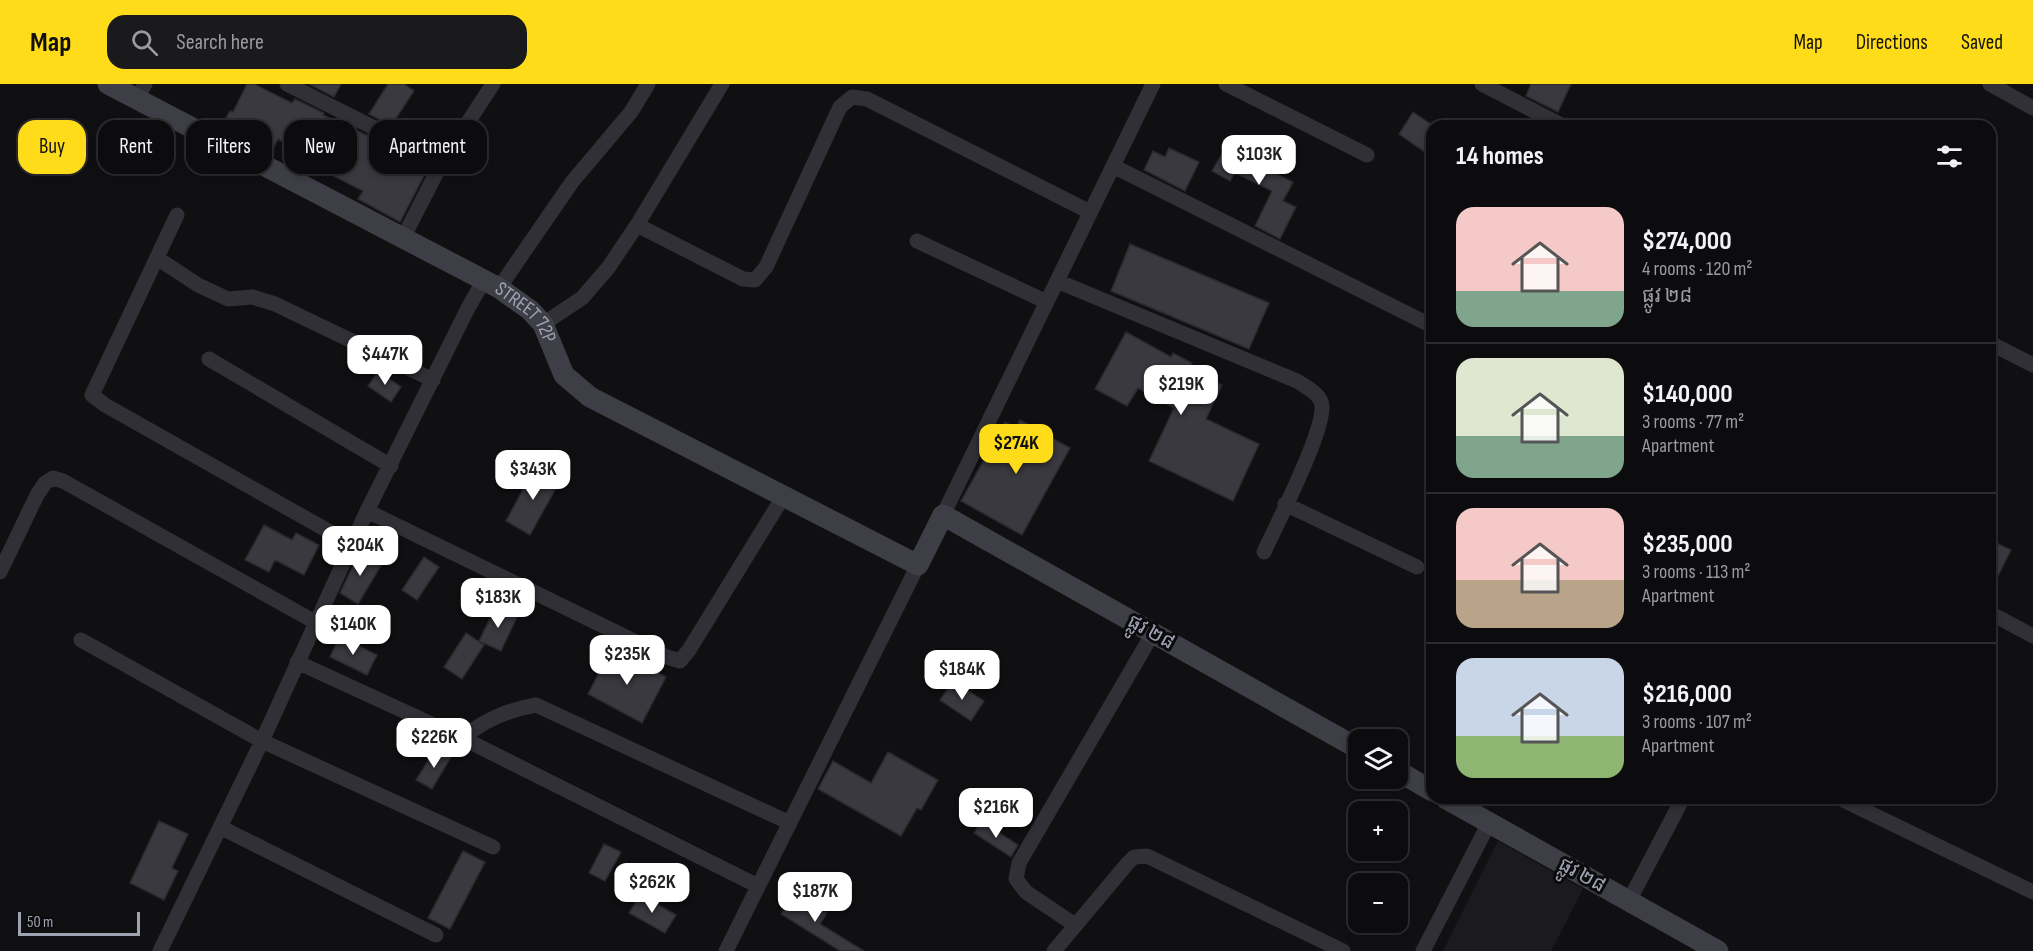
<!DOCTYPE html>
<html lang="en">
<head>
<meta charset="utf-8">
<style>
  :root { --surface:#0c0b0d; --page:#1a191b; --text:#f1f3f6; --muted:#9a9b9d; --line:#2c2b2e; --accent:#ffdc1a }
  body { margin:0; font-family:"Sofia Sans Condensed","Noto Sans Khmer",sans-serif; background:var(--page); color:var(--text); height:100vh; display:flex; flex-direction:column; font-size:22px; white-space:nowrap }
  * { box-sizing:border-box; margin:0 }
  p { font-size:20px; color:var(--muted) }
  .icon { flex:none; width:33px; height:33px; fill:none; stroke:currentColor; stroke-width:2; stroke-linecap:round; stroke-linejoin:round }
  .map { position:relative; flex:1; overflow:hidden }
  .drawer { position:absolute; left:1426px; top:36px; width:570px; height:684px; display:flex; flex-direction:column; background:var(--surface); border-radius:18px; box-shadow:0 3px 9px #0003,0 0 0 2px var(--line) }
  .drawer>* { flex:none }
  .banner { position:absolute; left:18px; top:36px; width:570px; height:54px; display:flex; gap:12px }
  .fabs { position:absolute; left:1348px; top:645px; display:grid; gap:12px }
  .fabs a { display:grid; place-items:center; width:60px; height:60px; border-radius:12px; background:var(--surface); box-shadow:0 3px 9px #0003,0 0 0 2px var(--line); font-size:30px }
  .scale { position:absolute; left:18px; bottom:15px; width:122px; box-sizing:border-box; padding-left:6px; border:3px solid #9fa2b3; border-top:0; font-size:16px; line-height:21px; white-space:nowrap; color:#9fa2b3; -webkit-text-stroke:4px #0b0a0c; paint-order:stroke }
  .price { position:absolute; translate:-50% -51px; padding:0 14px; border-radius:12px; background:#fff; color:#222; font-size:20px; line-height:39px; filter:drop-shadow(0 2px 3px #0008) }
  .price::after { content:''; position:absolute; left:50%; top:36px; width:18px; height:14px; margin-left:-9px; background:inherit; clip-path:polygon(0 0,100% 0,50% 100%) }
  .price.active { background:var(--accent); color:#111 }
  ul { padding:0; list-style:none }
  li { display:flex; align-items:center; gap:18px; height:150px; padding:0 30px }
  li+li { border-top:2px solid var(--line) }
  li span { display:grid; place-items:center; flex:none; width:168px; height:120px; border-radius:18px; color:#555 }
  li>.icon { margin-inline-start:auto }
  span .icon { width:72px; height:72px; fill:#fffc; stroke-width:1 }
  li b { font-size:26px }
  h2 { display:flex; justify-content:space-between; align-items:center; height:72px; padding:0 30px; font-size:26px }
  .tag { padding:0 21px; border-radius:18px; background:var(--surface); box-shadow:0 3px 9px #0003,0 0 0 2px var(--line); font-size:21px; line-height:54px }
  .tag.active { background:var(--accent); color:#111 }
  header { display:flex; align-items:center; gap:36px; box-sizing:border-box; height:84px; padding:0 30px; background:var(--accent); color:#111 }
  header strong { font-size:28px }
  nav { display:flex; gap:33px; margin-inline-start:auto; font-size:21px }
  .search { width:420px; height:54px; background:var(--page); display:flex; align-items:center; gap:15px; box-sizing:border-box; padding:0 21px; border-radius:18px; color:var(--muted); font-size:22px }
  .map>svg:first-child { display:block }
  .built { fill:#1b1b1e }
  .building { fill:#39393f; stroke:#2a292d; stroke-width:1.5 }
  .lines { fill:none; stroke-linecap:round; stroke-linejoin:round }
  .street { stroke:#303036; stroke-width:15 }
  .secondary { stroke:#3e3f46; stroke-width:21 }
  .labels { text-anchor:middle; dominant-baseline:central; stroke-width:6; stroke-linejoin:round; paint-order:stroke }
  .street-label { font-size:20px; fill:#9fa2b3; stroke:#0b0a0c }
</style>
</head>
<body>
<header>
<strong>Map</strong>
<div class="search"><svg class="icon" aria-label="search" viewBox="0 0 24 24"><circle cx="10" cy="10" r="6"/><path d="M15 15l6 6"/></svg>Search here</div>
<nav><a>Map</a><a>Directions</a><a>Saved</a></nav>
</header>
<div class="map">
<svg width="2033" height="867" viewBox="0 0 2033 867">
  <rect width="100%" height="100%" fill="#100f11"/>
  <!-- built -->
  <path class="built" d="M 1498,757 L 1583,805 L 1551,867 L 1443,867 Z"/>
  <!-- building -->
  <path class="building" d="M 247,0 L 254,0 L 292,19 L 295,15 L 324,29 L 323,31 L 381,58 L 428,84 L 400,138 L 358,115 L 363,107 L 320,85 L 322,80 L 278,55 L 270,70 L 220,44 L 230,27 L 233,28 Z
    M 309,0 L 341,0 L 334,13 Z
    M 388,0 L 404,0 L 414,7 L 391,42 L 369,30 Z
    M 1531,0 L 1571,0 L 1558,28 L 1526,12 Z
    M 1413,28 L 1432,41 L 1432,73 L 1399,50 Z
    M 1232,52 L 1252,63 L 1245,74 L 1293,98 L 1283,117 L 1296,123 L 1280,155 L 1255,142 L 1272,107 L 1235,89 L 1230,97 L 1212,87 Z
    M 1169,64 L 1199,78 L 1185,107 L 1144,86 L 1153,67 L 1165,73 Z
    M 1130,160 L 1269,219 L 1249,265 L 1111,207 Z
    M 1126,248 L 1171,273 L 1173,269 L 1192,279 L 1189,285 L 1222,301 L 1206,335 L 1259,360 L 1233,417 L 1149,377 L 1174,324 L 1138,304 L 1127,322 L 1095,305 Z
    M 378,287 L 401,303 L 391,318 L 368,302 Z
    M 1020,336 L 1070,364 L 1022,451 L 961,417 L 1005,338 L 1016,344 Z
    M 535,383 L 560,397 L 530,451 L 506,437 Z
    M 264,441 L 292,456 L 296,449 L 319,461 L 304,491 L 275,476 L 269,488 L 245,476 Z
    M 1990,456 L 2011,466 L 1990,508 Z
    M 360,467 L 382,480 L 358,520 L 340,509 Z
    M 424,473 L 439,483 L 417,516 L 402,506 Z
    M 496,522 L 517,533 L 501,567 L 479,557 Z
    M 466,549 L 484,561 L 462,595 L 444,583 Z
    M 340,552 L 377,571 L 367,591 L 330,573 Z
    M 612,564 L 666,593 L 642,639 L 588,610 Z
    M 953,597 L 984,617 L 971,637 L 940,616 Z
    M 436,664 L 451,673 L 432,705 L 416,696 Z
    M 888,668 L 938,696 L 921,726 L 917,724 L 901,752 L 818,705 L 833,677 L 871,699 Z
    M 159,737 L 188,750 L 172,784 L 178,787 L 164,816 L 130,799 Z
    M 981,737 L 1018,761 L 1011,773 L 974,749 Z
    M 604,760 L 621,768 L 605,797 L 589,789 Z
    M 463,767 L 485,778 L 450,845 L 428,834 Z
    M 794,809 L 827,829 L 820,840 L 864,867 L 840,867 L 781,830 Z
    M 640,810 L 676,831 L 665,849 L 629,829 Z"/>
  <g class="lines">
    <!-- street -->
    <path class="street" d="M 287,0 L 442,78
      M 1226,0 L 1367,71
      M 1482,0 L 1563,42
      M 1990,0 L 2033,24
      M 137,15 L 145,0
      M 1113,82 L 1432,242
      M 177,131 L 92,311 L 105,321 L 353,461
      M 637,141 L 743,195 L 755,196 L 766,183 L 840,23 L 852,13 L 867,15 L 1090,128
      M 403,154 L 442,78 L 493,0
      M 917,157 L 1047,218
      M 157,174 L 198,201 L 228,215 L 252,213 L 275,220 L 433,296
      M 1057,197 L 1297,297 C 1306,303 1321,310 1322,322 C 1324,348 1277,440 1264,468
      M 499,204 L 572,98 L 631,28 L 648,0
      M 543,240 L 582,214 L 608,184 L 637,141 L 722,0
      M 1990,259 L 2033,281
      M 209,275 L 391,382
      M 1285,420 L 1417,483
      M 367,427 L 667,573 L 680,577 L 689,566 L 783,413
      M 943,431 L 1153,0
      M 0,488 L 37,411 L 45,399 L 53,394 L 63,397 L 315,538
      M 1990,529 L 2033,552
      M 81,556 L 262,657 L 493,763
      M 297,578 L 462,654 L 758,802
      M 462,654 C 485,636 507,626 536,621 L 790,739
      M 1839,714 L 2033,808
      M 220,743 L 436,851
      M 1629,817 L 1683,714
      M 1075,841 L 1026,808 L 1016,795 L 1019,779 L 1153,549
      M 160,867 L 262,657 L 367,427 L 468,224 L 484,196
      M 726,867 L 918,481
      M 1054,867 L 1127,780 L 1134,773 L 1147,772 L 1343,867
      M 1423,867 L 1489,739"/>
    <!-- secondary -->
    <g class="secondary">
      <path id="s1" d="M 108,0 L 499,204 L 530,226 L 543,240 L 564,291 L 590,313 L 918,481 L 943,431 L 1359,665"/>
      <path d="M 1398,687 L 1432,707"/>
      <path d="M 1445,714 L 1718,867"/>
    </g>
  </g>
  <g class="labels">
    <!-- street labels -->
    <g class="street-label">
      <text stroke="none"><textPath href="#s1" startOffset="478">STREET 72P</textPath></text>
      <text transform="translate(1151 548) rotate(29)">ផ្លូវ ២៨</text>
      <text transform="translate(1582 791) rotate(29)">ផ្លូវ ២៨</text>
    </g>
  </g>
</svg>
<div class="fabs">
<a><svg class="icon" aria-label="layers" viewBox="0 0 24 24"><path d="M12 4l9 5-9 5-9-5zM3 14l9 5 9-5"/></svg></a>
<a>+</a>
<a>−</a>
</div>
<div class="scale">50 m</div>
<b class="price" style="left:1259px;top:102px">$103K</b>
<b class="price" style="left:385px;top:302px">$447K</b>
<b class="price" style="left:1181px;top:332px">$219K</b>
<b class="price active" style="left:1016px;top:391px">$274K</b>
<b class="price" style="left:533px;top:417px">$343K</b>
<b class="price" style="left:360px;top:493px">$204K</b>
<b class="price" style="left:498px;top:545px">$183K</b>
<b class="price" style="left:353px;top:572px">$140K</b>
<b class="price" style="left:627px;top:602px">$235K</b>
<b class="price" style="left:962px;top:617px">$184K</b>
<b class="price" style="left:434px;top:685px">$226K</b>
<b class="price" style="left:996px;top:755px">$216K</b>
<b class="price" style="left:652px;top:830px">$262K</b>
<b class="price" style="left:815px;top:839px">$187K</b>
<div class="banner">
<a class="tag active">Buy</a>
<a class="tag">Rent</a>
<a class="tag">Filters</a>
<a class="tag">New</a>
<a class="tag">Apartment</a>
</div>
<section class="drawer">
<h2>14 homes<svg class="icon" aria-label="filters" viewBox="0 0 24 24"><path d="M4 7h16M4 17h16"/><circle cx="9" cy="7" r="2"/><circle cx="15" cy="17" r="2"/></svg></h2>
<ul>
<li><span style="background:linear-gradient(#f6c9c9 70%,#7fa58c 0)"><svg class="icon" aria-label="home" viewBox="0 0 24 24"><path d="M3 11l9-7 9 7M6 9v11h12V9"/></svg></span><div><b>$274,000</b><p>4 rooms · 120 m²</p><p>ផ្លូវ ២៨</p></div></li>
<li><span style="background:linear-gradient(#dfe7d0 65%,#7fa58c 0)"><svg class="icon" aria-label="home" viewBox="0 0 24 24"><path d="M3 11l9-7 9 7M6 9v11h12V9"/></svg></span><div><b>$140,000</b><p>3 rooms · 77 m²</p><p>Apartment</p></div></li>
<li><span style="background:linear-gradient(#f6c9c9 60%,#b9a48a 0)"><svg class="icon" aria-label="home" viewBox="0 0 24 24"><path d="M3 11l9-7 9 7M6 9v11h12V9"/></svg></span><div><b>$235,000</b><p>3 rooms · 113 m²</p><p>Apartment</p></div></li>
<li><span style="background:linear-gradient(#c9d6e8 65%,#8fb573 0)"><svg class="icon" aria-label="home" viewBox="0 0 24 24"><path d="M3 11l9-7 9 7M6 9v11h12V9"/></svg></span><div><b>$216,000</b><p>3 rooms · 107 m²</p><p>Apartment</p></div></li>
</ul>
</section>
</div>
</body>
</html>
